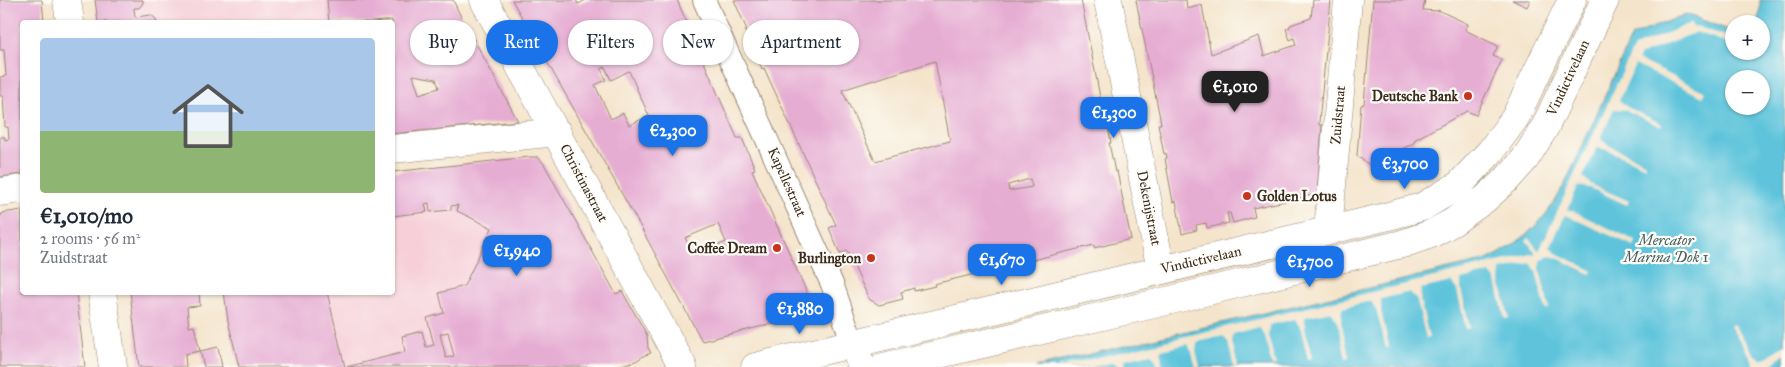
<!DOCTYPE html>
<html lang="en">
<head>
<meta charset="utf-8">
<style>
  :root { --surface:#fff; --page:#f6f6f7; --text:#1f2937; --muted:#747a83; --accent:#1a73e8 }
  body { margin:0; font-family:"IM FELL Great Primer",serif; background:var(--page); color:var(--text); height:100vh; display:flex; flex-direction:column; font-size:19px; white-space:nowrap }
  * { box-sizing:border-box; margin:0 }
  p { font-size:16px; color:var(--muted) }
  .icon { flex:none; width:28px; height:28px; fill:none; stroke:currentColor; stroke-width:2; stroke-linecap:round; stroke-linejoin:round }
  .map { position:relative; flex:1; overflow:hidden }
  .drawer { position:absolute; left:20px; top:20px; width:375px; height:275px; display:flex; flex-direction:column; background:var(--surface); border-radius:5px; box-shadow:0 1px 4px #0004 }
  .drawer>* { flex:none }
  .hud { position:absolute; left:410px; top:20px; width:475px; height:45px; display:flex; gap:10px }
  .tools { position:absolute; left:1725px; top:15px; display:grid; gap:10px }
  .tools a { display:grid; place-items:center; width:45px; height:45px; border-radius:50%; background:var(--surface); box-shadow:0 1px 4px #0004; font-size:25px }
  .price { position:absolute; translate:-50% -42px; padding:0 11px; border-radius:10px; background:var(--accent); color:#fff; font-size:16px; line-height:32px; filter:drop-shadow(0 1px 2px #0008) }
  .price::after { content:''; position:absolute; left:50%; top:30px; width:15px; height:11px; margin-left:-8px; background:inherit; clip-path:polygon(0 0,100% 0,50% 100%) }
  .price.on { background:#222; color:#fff }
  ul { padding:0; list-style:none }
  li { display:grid; align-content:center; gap:10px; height:265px; padding:0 20px }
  li span { display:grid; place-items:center; height:155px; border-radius:5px; color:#555 }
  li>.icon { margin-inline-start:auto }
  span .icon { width:90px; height:90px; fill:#fffc; stroke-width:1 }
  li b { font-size:21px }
  .tag { padding:0 18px; border-radius:22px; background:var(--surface); box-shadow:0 1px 4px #0004; font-size:18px; line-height:45px }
  .tag.on { background:var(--accent); color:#fff }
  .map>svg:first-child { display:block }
  .built { fill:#f6cfd9 }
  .water { fill:#5ec4db; stroke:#4c777c; fill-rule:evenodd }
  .pier { fill:#f4e4cb }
  .building { fill:#e6add3; fill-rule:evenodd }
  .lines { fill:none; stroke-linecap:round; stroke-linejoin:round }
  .pedestrian-casing { stroke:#988774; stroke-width:24 }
  .minor-casing { stroke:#988774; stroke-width:29 }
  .tertiary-casing { stroke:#988774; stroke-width:29 }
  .pedestrian { stroke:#fff; stroke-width:22 }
  .minor { stroke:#fff; stroke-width:28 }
  .tertiary { stroke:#fff; stroke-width:28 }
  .poi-dot { fill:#c8321e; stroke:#fdfcf7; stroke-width:2 }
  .labels { text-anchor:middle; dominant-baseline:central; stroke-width:4.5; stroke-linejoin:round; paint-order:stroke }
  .street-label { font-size:14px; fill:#3b2a1e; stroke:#fdfcf7 }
  .poi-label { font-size:14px; font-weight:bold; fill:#3b2a1e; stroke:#fdfcf7; text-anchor:end }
  .water-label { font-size:15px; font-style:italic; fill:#476060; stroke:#fdfcf7 }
</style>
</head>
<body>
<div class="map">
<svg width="1785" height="367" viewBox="0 0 1785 367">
  <rect width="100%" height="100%" fill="#fdfcf7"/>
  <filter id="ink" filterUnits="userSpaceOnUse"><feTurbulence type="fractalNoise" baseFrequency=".02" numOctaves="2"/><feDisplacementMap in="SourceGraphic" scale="10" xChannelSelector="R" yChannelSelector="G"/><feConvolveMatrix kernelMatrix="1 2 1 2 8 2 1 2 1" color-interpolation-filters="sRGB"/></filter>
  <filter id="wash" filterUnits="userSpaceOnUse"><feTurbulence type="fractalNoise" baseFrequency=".0096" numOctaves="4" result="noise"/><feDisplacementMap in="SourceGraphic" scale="20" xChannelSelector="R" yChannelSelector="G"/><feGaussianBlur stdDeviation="1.12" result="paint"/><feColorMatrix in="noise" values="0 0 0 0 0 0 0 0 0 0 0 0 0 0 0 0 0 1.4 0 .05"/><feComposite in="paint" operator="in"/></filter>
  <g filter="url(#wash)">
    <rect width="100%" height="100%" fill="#f4e4cb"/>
    <!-- built -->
    <path class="built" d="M 95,0 L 327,0 L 329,22 L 98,22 Z
      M 529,157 L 538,157 L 542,164 L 484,367 L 301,367 L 250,292 L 392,292 L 393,172 Z"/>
    <!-- water -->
    <path class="water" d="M 1760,0 L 1785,0 L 1784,367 L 1036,367 L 1487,260 C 1550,229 1562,191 1589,131 C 1603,99 1618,68 1632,36 L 1686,14 L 1734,32 L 1734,51 L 1761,51 L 1761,24 L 1756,24 L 1760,13 ZM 1734,79 L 1761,79 L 1761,106 L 1734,106 Z"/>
    <!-- pier -->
    <path class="pier" d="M 1691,23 L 1693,28 L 1696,26 L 1734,39 L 1734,45 L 1696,32 L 1639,56 L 1638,60 L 1706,92 L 1703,97 L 1635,65 L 1619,100 L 1627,107 L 1662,124 L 1661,127 L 1626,110 L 1614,109 L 1601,138 L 1610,146 L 1646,163 L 1645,167 L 1608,150 L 1597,148 L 1583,177 L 1592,185 L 1629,201 L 1627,205 L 1591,188 L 1578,186 L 1568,209 L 1636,241 L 1634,246 L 1565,215 L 1550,247 L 1556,253 L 1593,271 L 1591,274 L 1555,257 L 1546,256 L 1545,259 L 1541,260 L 1540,271 L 1549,308 L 1546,310 L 1536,271 L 1531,263 L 1501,270 L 1500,281 L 1509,318 L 1505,319 L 1496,281 L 1490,273 L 1461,280 L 1461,289 L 1470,328 L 1466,329 L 1457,290 L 1451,282 L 1421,289 L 1420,300 L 1429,338 L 1426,338 L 1417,301 L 1410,292 L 1381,299 L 1381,311 L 1389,347 L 1386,348 L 1377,312 L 1371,301 L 1342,308 L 1341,321 L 1349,357 L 1346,358 L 1338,321 L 1331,311 L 1305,317 L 1305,328 L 1312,358 L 1308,359 L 1301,329 L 1295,319 L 1269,325 L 1268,336 L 1276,366 L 1272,366 L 1265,336 L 1259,327 L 1233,334 L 1232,342 L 1238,367 L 1234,367 L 1228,342 L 1223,336 L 1197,342 L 1196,351 L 1200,367 L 1196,367 L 1192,352 L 1187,344 L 1161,350 L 1162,367 L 1158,367 L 1157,362 L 1151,353 L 1125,359 L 1125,367 L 1119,367 L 1114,362 L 1093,367 L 1056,367 L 1536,253 L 1526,240 L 1529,238 L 1539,251 L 1634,47 Z
      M 1733,324 L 1755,355 L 1763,360 L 1785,344 L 1785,354 L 1768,367 L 1754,367 L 1751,357 L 1730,326 Z"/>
    <g id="blocks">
      <!-- building -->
      <path class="building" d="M 0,0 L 42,0 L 44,22 L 22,22 L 22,174 L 0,177 L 0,137 L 5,137 L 5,140 L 9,139 L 8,127 L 5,127 L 3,96 L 0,96 L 0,77 L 6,76 L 4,50 L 0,50 Z
        M 95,0 L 143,0 L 143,3 L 139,8 L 134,8 L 135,17 L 151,15 L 156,19 L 157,22 L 98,22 Z
        M 327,0 L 453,0 L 469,34 L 471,34 L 518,121 L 392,134 L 393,31 L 392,20 L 373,22 L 329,22 ZM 413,75 L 436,79 L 439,88 L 419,94 Z
        M 512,0 L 576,0 L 578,4 L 586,0 L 677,0 L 737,138 L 742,138 L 755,169 L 752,170 L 816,313 L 702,341 L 639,224 ZM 605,32 L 611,46 L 598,52 L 592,38 ZM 605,67 L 611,80 L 629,71 L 649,116 L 629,125 L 623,113 L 611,119 L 595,85 L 606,80 L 601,69 ZM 718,224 L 726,242 L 694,255 L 685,238 Z
        M 734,0 L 1081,0 L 1101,102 L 1102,106 L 1104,105 L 1111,143 L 1109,143 L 1115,172 L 1117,171 L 1131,239 L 1094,248 L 1094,245 L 934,284 L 935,286 L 914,291 L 914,288 L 901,292 L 903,299 L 879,305 L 869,299 L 847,251 L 840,254 L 829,228 L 836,225 L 764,68 L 762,69 L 745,31 L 747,30 ZM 935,61 L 950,141 L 875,161 L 842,90 ZM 1030,179 L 1032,187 L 1009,191 L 1008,185 Z
        M 1136,0 L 1186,0 L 1187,9 L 1202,5 L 1211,54 L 1259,36 L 1264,56 L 1296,45 L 1294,38 L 1290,40 L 1286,29 L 1290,27 L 1290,25 L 1311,18 L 1313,0 L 1331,0 L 1319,122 L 1319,125 L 1322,125 L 1317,194 L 1253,208 L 1255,217 L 1233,223 L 1230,213 L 1227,213 L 1229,223 L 1207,228 L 1206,223 L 1196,225 L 1197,230 L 1182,234 L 1176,201 L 1173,202 L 1165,159 L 1167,158 L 1166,153 L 1164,154 L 1158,124 L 1161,124 L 1160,118 Z
        M 1373,0 L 1425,0 L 1423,10 L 1438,11 L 1438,10 L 1468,24 L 1465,30 L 1498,46 L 1493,56 L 1502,60 L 1476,115 L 1467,111 L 1414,140 L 1415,142 L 1371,166 L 1357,156 L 1361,105 L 1364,104 Z
        M 1512,0 L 1530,0 L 1527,7 Z
        M 529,157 L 538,157 L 544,164 L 616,294 L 622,291 L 647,335 L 648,348 L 651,353 L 645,355 L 636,361 L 613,367 L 346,367 L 405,352 L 402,336 L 422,331 L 426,347 L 434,345 L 427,318 L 444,313 L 439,293 L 464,286 L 492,228 L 457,211 L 458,205 L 451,206 L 451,210 L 430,212 L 429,203 L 425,204 L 427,212 L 392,216 L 392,172 ZM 448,332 L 454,356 L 446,358 L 440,334 Z
        M 22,210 L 22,292 L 76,292 L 85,367 L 0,367 L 0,215 L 2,215 L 2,213 Z
        M 130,292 L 199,292 L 200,306 L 187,307 L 189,327 L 194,326 L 200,351 L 185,354 L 186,367 L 139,367 Z
        M 224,292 L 327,292 L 345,367 L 239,367 L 228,321 Z
        M 218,347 L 222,367 L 204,367 L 200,351 Z"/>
    </g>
  </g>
  <g filter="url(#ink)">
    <use href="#blocks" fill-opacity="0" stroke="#988774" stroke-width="1"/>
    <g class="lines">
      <defs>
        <path id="pedestrian" d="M 704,0 L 832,284 L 853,344"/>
        <path id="minor" d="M 67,0 L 70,22
          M 484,0 L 683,367
          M 1108,0 L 1161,270
          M 392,149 L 557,132
          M 0,192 L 22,189
          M 1328,231 L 1348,0
          M 102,292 L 113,367
          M 853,344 L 862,367"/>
        <path id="tertiary" d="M 755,367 L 1385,217 L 1422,207 L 1459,185 L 1490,152 L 1515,118 L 1572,0
          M 884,367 L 1171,300 L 1402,244 L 1431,234 L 1453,222 L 1485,199 L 1507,179 L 1525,159 L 1545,127 L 1605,0"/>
      </defs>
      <!-- pedestrian casing -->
      <use href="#pedestrian" class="pedestrian-casing"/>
      <!-- minor casing -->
      <use href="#minor" class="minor-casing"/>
      <!-- tertiary casing -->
      <use href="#tertiary" class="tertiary-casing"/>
      <!-- pedestrian -->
      <use href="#pedestrian" class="pedestrian"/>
      <!-- minor -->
      <use href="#minor" class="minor"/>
      <!-- tertiary -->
      <use href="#tertiary" class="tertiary"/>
    </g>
  </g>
  <!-- markers -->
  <g class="poi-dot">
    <circle cx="1468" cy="96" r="5"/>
    <circle cx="1247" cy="196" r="5"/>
    <circle cx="777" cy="248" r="5"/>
    <circle cx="871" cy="258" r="5"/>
  </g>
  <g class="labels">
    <!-- street labels -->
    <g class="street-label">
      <text transform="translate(1568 78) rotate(-65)">Vindictivelaan</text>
      <text transform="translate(1338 115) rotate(-85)">Zuidstraat</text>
      <text transform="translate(787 182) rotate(66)">Kapellestraat</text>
      <text transform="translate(584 183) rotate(62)">Christinastraat</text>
      <text transform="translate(1149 208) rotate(79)">Dekenijstraat</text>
      <text transform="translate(1201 260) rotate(-13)">Vindictivelaan</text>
    </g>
    <!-- poi labels -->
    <g class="poi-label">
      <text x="1458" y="96">Deutsche Bank</text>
      <text x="1257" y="196" text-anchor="start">Golden Lotus</text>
      <text x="767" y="248">Coffee Dream</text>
      <text x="861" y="258">Burlington</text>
    </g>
    <!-- water labels -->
    <g class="water-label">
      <text x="1666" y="240">Mercator<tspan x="1666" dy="17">Marina Dok 1</tspan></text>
    </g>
  </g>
</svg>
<div class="tools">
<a>+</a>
<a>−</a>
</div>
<b class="price on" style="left:1235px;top:113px">€1,010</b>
<b class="price" style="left:1114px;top:139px">€1,300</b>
<b class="price" style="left:673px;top:157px">€2,300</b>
<b class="price" style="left:1405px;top:190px">€3,700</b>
<b class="price" style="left:517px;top:277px">€1,940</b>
<b class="price" style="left:1002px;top:286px">€1,670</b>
<b class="price" style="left:1310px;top:288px">€1,700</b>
<b class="price" style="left:800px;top:335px">€1,880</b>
<div class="hud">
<a class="tag">Buy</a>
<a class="tag on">Rent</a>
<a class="tag">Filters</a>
<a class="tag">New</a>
<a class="tag">Apartment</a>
</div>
<section class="drawer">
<ul>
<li><span style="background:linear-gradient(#a9c7e8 60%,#8fb573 0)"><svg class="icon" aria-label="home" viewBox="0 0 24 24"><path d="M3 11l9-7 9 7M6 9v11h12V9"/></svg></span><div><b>€1,010/mo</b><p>2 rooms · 56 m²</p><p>Zuidstraat</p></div></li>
</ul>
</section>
</div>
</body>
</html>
